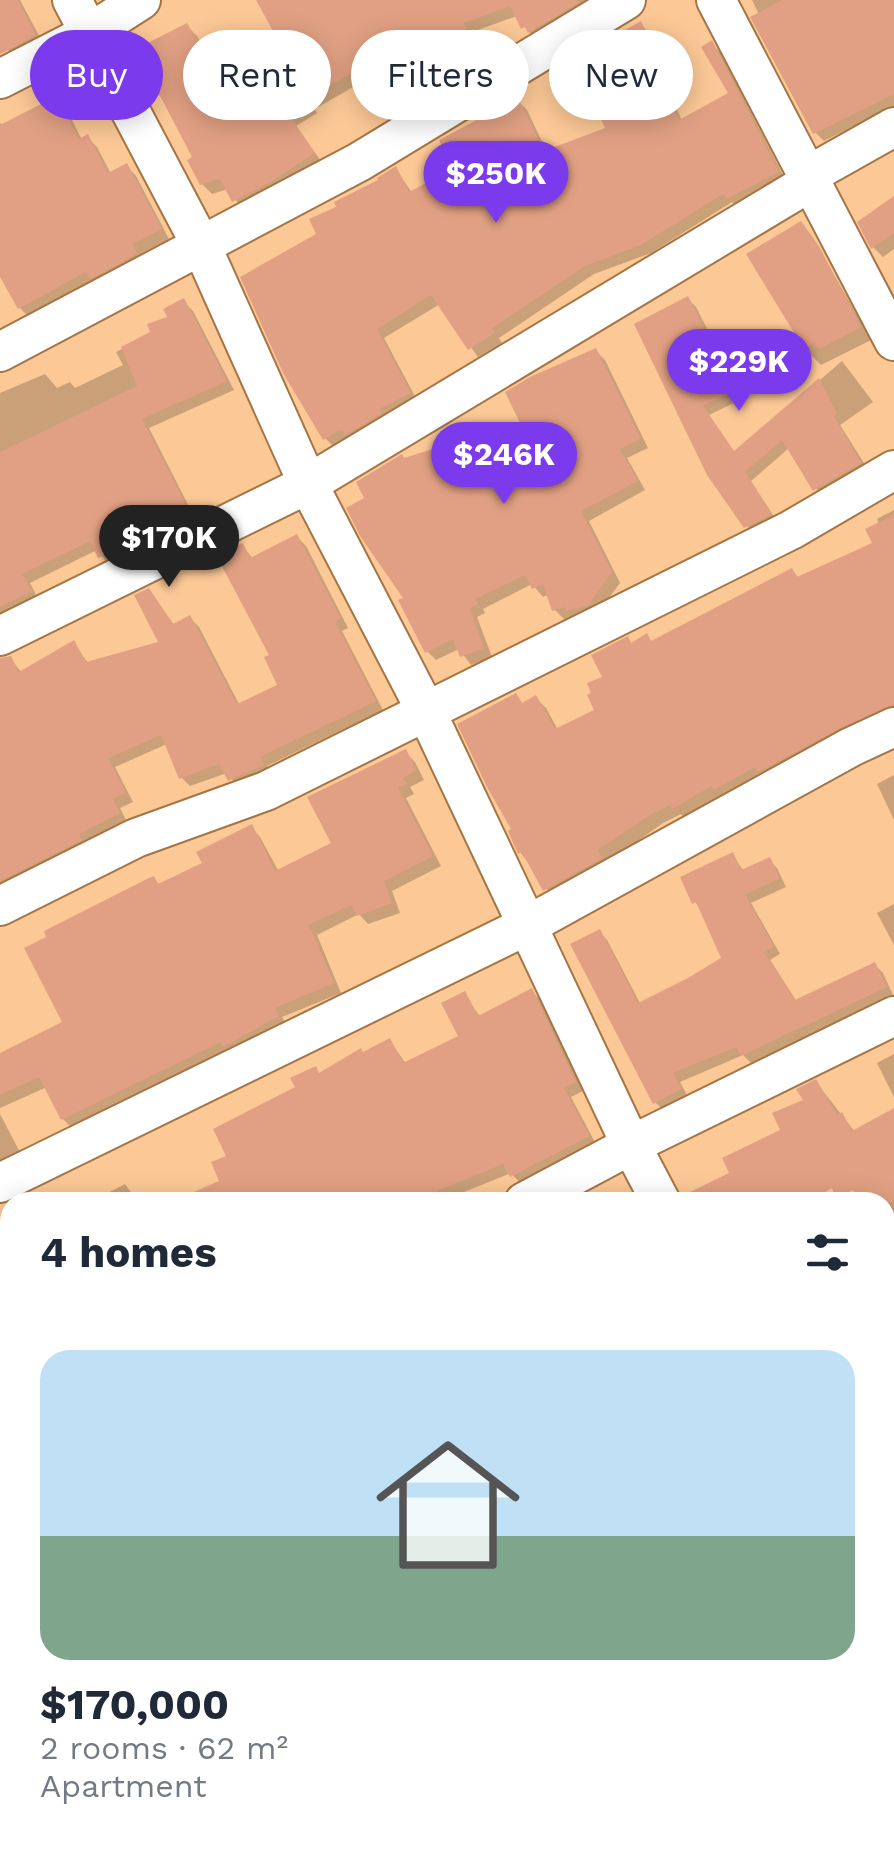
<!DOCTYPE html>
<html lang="en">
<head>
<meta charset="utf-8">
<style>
  :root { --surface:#fff; --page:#f2f2f3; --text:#1f2937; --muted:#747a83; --line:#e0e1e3; --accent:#7c3aed }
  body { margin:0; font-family:"Work Sans",sans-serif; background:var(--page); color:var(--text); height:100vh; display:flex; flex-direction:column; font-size:38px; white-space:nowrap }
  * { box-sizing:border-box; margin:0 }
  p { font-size:32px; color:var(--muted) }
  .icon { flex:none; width:55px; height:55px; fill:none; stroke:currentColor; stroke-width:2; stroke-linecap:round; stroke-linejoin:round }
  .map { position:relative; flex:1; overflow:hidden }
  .sheet { position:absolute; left:0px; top:1192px; width:895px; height:672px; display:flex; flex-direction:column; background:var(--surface); border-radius:30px 30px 0 0; box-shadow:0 5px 25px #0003 }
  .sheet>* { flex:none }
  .banner { position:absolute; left:30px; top:30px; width:835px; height:90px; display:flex; gap:20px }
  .price { position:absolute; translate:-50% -85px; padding:0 22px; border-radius:35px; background:var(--accent); color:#fff; font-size:32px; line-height:65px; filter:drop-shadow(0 2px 5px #0008) }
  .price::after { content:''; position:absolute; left:50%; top:60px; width:30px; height:22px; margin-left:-15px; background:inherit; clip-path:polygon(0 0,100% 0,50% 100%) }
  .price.selected { background:#222; color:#fff }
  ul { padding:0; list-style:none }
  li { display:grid; align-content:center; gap:20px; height:530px; padding:0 40px }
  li+li { border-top:2px solid var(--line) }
  li span { display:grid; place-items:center; height:310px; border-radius:30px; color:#555 }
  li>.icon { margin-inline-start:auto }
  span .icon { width:180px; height:180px; fill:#fffc; stroke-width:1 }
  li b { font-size:42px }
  h2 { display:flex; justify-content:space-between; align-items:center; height:120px; padding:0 40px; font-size:42px }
  .pill { padding:0 35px; border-radius:45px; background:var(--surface); box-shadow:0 5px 25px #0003; font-size:35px; line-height:90px }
  .pill.selected { background:var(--accent); color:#fff }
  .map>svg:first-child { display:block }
  .shadow { fill:#0003 }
  .building { fill:#e1a083 }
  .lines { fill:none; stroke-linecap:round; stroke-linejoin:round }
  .minor-casing { stroke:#a57545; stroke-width:42 }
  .minor { stroke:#fff; stroke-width:38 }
</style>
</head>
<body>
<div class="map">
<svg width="894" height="1864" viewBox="0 0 894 1864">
  <rect width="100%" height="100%" fill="#fcc896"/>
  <!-- shadow -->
  <path class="shadow" d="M 0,0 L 20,0 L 44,45 L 17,59 L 8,50 L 0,54 Z
    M 259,0 L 592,0 L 533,37 L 517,16 L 472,32 L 489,72 L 421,101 L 411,91 L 398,61 L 315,109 L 317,113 L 296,126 L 323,164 L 243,210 L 228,189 L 212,194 L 202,184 L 195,158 L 165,100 L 153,91 L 187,26 L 197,36 L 234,101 L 294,65 Z
    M 752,0 L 894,0 L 894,106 L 824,141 L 815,132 Z
    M 641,24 L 649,33 L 672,82 L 666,84 L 682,121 L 732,94 L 711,43 L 720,52 L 786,181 L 737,207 L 732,202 L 651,253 L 594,274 L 499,338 L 502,343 L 478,357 L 440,304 L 384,338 L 418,402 L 334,447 L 325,438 L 319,235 L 340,208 L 396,169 L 412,193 L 455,170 L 518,101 L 527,110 L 547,152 L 608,129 L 580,70 L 560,81 L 553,74 Z
    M 56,99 L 66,108 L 82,140 L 87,137 L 97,147 L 111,174 L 127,166 L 136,176 L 169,239 L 140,254 L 145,263 L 29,317 L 20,308 L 0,272 L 0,123 L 3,126 Z
    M 894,199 L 894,249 L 883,257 L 874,248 L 861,223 Z
    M 800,224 L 812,236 L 871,340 L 821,365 L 809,353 L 749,255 Z
    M 688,299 L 696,307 L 742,399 L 709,415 L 735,453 L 842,361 L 873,402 L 840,425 L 869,471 L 823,498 L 789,448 L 751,481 L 778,523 L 754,535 L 709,474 Z
    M 184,302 L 193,311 L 234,390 L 149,428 L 199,526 L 110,566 L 97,550 L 30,583 L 39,601 L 0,616 L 0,393 L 45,374 L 57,388 L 70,382 L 75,388 L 123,365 L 116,352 L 153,333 Z
    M 596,351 L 605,360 L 648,448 L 627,458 L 645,490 L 589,521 L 620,583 L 597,614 L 564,619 L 554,609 L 549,594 L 543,597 L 532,584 L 483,609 L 485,613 L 477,617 L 492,657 L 471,665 L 459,649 L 436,660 L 427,651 L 367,500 L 405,461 L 438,449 L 447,459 L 455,478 L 500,456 Z
    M 894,510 L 894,716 L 726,798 L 723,795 L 684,817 L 681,814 L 663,823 L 555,900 L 521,853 L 511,832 L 515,830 L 515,696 L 524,705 L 536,698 L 546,708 L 558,730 L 598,711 L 605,678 L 633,645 L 647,637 L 653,643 L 792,571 L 799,578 L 875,544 L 879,525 L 877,519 Z
    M 297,537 L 306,546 L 348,628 L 342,631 L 383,710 L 267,766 L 271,774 L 239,788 L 227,773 L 190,786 L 181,777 L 167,744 L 115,767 L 133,802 L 120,808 L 127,822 L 0,894 L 0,659 L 10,658 L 22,673 L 73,643 L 89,664 L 162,643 L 149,591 L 175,626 L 190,618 L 199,627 L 240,706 L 281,687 L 243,546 L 253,559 Z
    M 405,752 L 415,762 L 424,780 L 410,787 L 414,794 L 406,798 L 441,866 L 392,891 L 400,913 L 368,924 L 359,914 L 317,935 L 341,993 L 282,1017 L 287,1026 L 72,1128 L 63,1119 L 47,1087 L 0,1108 L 0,1056 L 65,1023 L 154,879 L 161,886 L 205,864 L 251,827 L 260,837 L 279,872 L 334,844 Z
    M 894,775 L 894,820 L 877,784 Z
    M 732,855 L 744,871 L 769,860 L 777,868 L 786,887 L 751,903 L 780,954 L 770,960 L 797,1002 L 875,965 L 883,973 L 893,995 L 751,1063 L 743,1055 L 680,1082 L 688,1097 L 663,1110 L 655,1102 L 599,932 L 607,940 L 641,1005 L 725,959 L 703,911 L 695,902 Z
    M 894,904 L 894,945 L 877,913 Z
    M 532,991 L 540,1000 L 583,1091 L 571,1097 L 597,1146 L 521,1184 L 511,1173 L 444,1200 L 445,1202 L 178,1202 L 222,1182 L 230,1157 L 320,1074 L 390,1041 L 406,1064 L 462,1037 L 464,994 L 481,1018 Z
    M 894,1054 L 894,1097 L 877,1063 Z
    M 816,1082 L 855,1132 L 894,1111 L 894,1214 L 885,1209 L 885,1202 L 865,1202 L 847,1168 L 808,1187 L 816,1202 L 695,1202 L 692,1194 L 732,1174 L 783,1131 L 806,1101 Z
    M 0,1114 L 24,1160 L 0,1172 Z
    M 125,1184 L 138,1202 L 103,1202 L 100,1197 Z
    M 10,1218 L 10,1308 L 0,1288 L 0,1224 Z
    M 10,1332 L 10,1356 L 0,1358 L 0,1337 Z
    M 0,1409 L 10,1414 L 10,1429 L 0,1434 Z
    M 885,1420 L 894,1437 L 894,1443 L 885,1447 Z
    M 10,1504 L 10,1655 L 0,1660 L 0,1508 Z
    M 0,1671 L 10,1690 L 10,1725 L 0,1730 Z
    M 894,1709 L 894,1799 L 885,1803 L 885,1712 Z
    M 10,1785 L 10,1855 L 204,1855 L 209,1864 L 0,1864 L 0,1789 Z
    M 446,1855 L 814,1855 L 814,1856 L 797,1864 L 491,1864 L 485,1855 L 471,1864 L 453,1864 Z"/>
  <!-- building -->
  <path class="building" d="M 0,0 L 18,0 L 36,35 L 0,54 Z
    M 256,0 L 577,0 L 578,3 L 528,33 L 525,27 L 521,29 L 510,6 L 464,23 L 481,62 L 409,92 L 390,51 L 307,99 L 309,103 L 289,115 L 315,153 L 272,181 L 232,202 L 220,179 L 200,185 L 187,160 L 192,157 L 157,90 L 151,93 L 130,52 L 187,23 L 232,99 L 291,64 Z
    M 783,0 L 894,0 L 894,94 L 813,134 L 750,17 Z
    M 641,21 L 665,73 L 659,75 L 679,120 L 728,93 L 701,47 L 712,40 L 779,172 L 727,199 L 723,194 L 641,245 L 585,266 L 492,328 L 495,333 L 468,350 L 431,295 L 377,329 L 411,393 L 379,409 L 382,413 L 345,435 L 343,431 L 338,431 L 323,440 L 283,373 L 240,277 L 316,234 L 309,219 L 336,207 L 334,202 L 378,180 L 377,178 L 396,166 L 409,192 L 452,169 L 439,140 L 518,98 L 544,151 L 605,128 L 573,61 L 549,73 Z
    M 57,96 L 79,139 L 88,134 L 108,173 L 127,163 L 162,229 L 133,244 L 137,253 L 121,263 L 90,279 L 86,272 L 18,309 L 0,277 L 0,125 Z
    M 894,196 L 894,233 L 871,249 L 857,222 Z
    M 801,221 L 820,248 L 861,327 L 819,349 L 814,343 L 804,349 L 746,254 Z
    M 688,296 L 736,390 L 703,406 L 734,451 L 819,378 L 837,414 L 834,416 L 861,463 L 813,491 L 782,440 L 745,472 L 772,514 L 744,528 L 707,475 L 634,324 Z
    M 184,298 L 227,381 L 142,419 L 192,516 L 154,535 L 151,530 L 98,558 L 90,541 L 22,574 L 32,591 L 0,607 L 0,452 L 137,386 L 121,347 L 150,332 L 147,324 L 167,317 L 163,309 Z
    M 596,348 L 641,439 L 620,449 L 638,481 L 581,511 L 612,572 L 588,606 L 566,611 L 565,607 L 552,611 L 543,584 L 532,589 L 525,575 L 475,599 L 478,604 L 470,608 L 484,648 L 460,657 L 453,639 L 425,653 L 398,600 L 403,598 L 360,536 L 346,508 L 364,498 L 356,482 L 402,454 L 404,458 L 439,447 L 451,478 L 497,455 L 491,443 L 522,427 L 505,392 L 530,377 Z
    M 894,515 L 894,704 L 842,727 L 770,766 L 757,772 L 755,767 L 714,790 L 712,786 L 672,809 L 670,805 L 652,814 L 598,850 L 602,858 L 543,891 L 522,852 L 518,854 L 508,831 L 511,829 L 488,789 L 457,724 L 516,693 L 522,703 L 536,695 L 555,729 L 594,710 L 587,695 L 591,693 L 587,683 L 602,677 L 591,655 L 628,636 L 631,643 L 647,633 L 651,641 L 792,568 L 797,577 L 872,543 L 865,529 Z
    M 297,534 L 341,619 L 335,622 L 376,701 L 260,757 L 264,765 L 228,781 L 219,764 L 179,779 L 161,735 L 108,758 L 126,793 L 113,799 L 120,813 L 79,834 L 82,840 L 0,881 L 0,658 L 11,656 L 19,672 L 74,640 L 86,662 L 158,642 L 134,595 L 149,588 L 173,624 L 190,615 L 237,704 L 277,685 L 264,657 L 269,655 L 216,555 L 243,543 L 250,558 Z
    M 406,749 L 416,770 L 403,778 L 407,784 L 398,788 L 433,856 L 384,881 L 392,903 L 357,916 L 351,905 L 309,925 L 334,983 L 275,1008 L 279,1016 L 223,1047 L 221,1042 L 61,1120 L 39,1077 L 0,1095 L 0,1053 L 62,1022 L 24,948 L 46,937 L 44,931 L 149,878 L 154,876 L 158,884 L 202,863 L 196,852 L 252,824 L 275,871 L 331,843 L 307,797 Z
    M 733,852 L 741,870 L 770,857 L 780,878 L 745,895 L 774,946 L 764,952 L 795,1000 L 875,962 L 887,987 L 741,1056 L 736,1047 L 673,1073 L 681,1089 L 653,1104 L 570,944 L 600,929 L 638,1003 L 688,978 L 721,958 L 696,902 L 692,904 L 680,877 Z
    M 532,988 L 576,1082 L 564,1088 L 590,1136 L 510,1177 L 503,1164 L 437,1191 L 443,1202 L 171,1202 L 219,1181 L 211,1162 L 226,1156 L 213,1129 L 295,1087 L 290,1078 L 316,1066 L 319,1073 L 361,1048 L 363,1052 L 390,1038 L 403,1063 L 458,1036 L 441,1003 L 465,991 L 478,1016 Z
    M 816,1079 L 837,1115 L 842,1112 L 852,1131 L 894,1108 L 894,1202 L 860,1202 L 853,1190 L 835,1198 L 832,1188 L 809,1202 L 683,1202 L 682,1196 L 729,1173 L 722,1158 L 780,1130 L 772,1113 L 803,1100 L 796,1089 Z"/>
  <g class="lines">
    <defs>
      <path id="minor" d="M 72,0 L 201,245 L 308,484 L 426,711 L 631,1145 L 661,1202
        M 716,0 L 894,341
        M 0,79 L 88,34 L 141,0
        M 807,176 L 894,127
        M 0,352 L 359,162 L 626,0
        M 0,636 L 308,484 L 810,182
        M 0,906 L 136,838 L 266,791 L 791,530 L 894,470
        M 0,1183 L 528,925 L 851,747 L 894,727
        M 524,1202 L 631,1145 L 894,1016
        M 885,1296 L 894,1291
        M 0,1370 L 10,1389
        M 0,1479 L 10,1474
        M 885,1559 L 894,1554
        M 885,1632 L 894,1650
        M 0,1748 L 10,1743
        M 885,1835 L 894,1830
        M 232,1855 L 236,1864
        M 301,1864 L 317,1855
        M 831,1864 L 847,1855"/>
    </defs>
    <!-- minor casing -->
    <use href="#minor" class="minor-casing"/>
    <!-- minor -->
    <use href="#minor" class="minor"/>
  </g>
</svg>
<b class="price" style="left:496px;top:226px">$250K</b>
<b class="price" style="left:739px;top:414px">$229K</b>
<b class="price" style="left:504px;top:507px">$246K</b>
<b class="price selected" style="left:169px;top:590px">$170K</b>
<div class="banner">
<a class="pill selected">Buy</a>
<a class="pill">Rent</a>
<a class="pill">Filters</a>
<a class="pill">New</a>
</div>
<section class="sheet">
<h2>4 homes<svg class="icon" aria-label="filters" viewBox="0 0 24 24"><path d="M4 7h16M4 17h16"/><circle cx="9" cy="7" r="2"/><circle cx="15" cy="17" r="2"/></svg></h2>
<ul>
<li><span style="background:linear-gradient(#bfe0f5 60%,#7fa58c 0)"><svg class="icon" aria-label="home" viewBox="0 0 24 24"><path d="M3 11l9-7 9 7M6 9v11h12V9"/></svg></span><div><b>$170,000</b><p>2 rooms · 62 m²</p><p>Apartment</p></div></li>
</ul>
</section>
</div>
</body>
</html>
